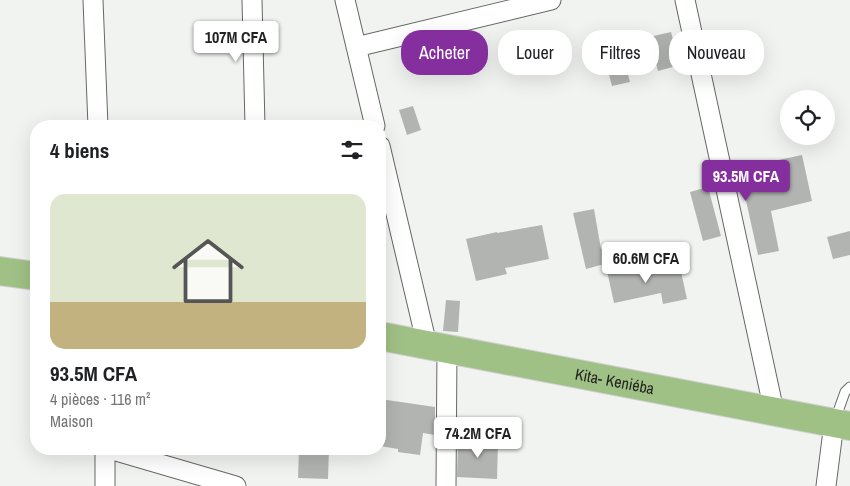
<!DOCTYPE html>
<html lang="fr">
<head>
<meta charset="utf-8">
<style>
  :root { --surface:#fff; --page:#f6f6f6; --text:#202124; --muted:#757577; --accent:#842f9d }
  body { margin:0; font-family:"Archivo Narrow",sans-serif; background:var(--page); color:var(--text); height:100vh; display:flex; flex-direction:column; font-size:19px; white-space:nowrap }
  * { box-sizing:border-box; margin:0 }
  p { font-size:16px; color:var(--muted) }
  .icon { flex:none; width:28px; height:28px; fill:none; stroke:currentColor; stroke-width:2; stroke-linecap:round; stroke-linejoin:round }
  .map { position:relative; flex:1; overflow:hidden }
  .drawer { position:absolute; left:30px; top:120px; width:356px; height:335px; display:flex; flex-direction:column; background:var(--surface); border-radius:20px; box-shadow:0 5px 20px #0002 }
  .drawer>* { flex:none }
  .banner { position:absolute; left:401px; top:30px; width:374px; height:45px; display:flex; gap:10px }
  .fabs { position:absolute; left:780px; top:90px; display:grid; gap:10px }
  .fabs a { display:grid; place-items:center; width:55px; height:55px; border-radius:50%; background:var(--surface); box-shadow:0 5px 20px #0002; font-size:25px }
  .price { position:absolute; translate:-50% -42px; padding:0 11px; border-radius:5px; background:#fff; color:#222; font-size:16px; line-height:32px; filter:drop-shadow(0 1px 2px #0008) }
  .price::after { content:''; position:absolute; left:50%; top:30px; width:15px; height:11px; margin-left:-8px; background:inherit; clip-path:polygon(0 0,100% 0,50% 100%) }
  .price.active { background:var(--accent); color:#fff }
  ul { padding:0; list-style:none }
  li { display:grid; align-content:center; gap:10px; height:265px; padding:0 20px }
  li span { display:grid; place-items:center; height:155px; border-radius:15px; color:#555 }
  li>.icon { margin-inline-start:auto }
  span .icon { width:90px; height:90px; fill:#fffc; stroke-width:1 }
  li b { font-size:21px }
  h2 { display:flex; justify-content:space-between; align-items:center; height:60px; padding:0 20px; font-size:21px }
  .pill { padding:0 18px; border-radius:20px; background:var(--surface); box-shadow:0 5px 20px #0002; font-size:18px; line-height:45px }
  .pill.active { background:var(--accent); color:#fff }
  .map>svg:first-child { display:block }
  .building { fill:#b2b4b1 }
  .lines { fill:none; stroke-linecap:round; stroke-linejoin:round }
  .service-casing { stroke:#666865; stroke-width:11 }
  .minor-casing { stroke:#666865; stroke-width:21 }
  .primary-casing { stroke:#cfcfcf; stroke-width:30 }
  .service { stroke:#fff; stroke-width:9 }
  .minor { stroke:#fff; stroke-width:19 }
  .primary { stroke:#a0c185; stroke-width:28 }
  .labels { text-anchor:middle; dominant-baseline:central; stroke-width:4; stroke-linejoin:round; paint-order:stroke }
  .street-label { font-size:16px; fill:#242523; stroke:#f1f3f0 }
</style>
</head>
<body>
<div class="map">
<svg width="850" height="486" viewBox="0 0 850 486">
  <rect width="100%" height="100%" fill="#f1f3f0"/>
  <!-- building -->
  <path class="building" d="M 671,32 L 680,65 L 658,71 L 649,37 Z
    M 455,37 L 461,61 L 439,67 L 432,43 Z
    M 619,39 L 630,82 L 612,86 L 601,44 Z
    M 413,106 L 421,130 L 407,135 L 399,110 Z
    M 802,155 L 812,201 L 771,211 L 779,251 L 758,255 L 741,178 L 771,172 L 769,162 Z
    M 708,187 L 721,236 L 703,241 L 690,192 Z
    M 594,209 L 601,249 L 603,249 L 608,263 L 586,269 L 573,213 Z
    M 542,225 L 549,259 L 505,268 L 507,274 L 476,281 L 466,239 L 497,232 L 497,233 Z
    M 850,231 L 850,255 L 833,259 L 827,237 Z
    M 647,262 L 650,273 L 680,267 L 687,299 L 663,304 L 661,293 L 614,303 L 607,271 Z
    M 446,300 L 460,301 L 458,332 L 443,331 Z
    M 380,399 L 435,407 L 435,435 L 423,433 L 420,455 L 398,452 L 398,449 L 380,446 Z
    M 458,439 L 498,441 L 497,479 L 457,477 Z
    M 299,449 L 329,449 L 328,479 L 298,478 Z"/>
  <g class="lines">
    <defs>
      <path id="service" d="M 835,420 L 845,392 L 850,387"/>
      <path id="minor" d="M 93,0 L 98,126
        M 252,0 L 255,126
        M 345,0 L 375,126
        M 685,0 L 774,411
        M 356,47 L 551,0
        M 380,146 L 427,345
        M 105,449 L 105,486
        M 109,449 L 236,486
        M 446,486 L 447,349
        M 826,486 L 834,423"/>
      <g id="primary">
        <path d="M 0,271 L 36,276"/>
        <path id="s1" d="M 380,336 L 850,426"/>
      </g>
    </defs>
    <!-- service casing -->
    <use href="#service" class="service-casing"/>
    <!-- minor casing -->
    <use href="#minor" class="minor-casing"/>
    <!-- primary casing -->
    <use href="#primary" class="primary-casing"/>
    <!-- service -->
    <use href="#service" class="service"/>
    <!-- minor -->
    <use href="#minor" class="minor"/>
    <!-- primary -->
    <use href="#primary" class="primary"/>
  </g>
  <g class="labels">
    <!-- street labels -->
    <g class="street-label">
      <text stroke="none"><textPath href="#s1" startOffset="239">Kita- Keniéba</textPath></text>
    </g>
  </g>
</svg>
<div class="fabs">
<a><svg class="icon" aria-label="locate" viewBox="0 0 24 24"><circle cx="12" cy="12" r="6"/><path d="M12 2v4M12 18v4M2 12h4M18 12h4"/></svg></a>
</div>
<b class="price" style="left:236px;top:63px">107M CFA</b>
<b class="price active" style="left:746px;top:202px">93.5M CFA</b>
<b class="price" style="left:646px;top:284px">60.6M CFA</b>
<b class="price" style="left:478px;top:459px">74.2M CFA</b>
<div class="banner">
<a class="pill active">Acheter</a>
<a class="pill">Louer</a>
<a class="pill">Filtres</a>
<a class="pill">Nouveau</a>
</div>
<section class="drawer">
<h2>4 biens<svg class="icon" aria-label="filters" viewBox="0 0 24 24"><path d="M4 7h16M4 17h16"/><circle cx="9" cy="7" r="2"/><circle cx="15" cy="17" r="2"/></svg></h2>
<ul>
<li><span style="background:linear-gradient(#dfe7d0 70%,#c2b280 0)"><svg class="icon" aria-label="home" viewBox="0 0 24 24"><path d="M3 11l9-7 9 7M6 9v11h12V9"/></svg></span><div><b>93.5M CFA</b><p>4 pièces · 116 m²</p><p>Maison</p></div></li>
</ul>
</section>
</div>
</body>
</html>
